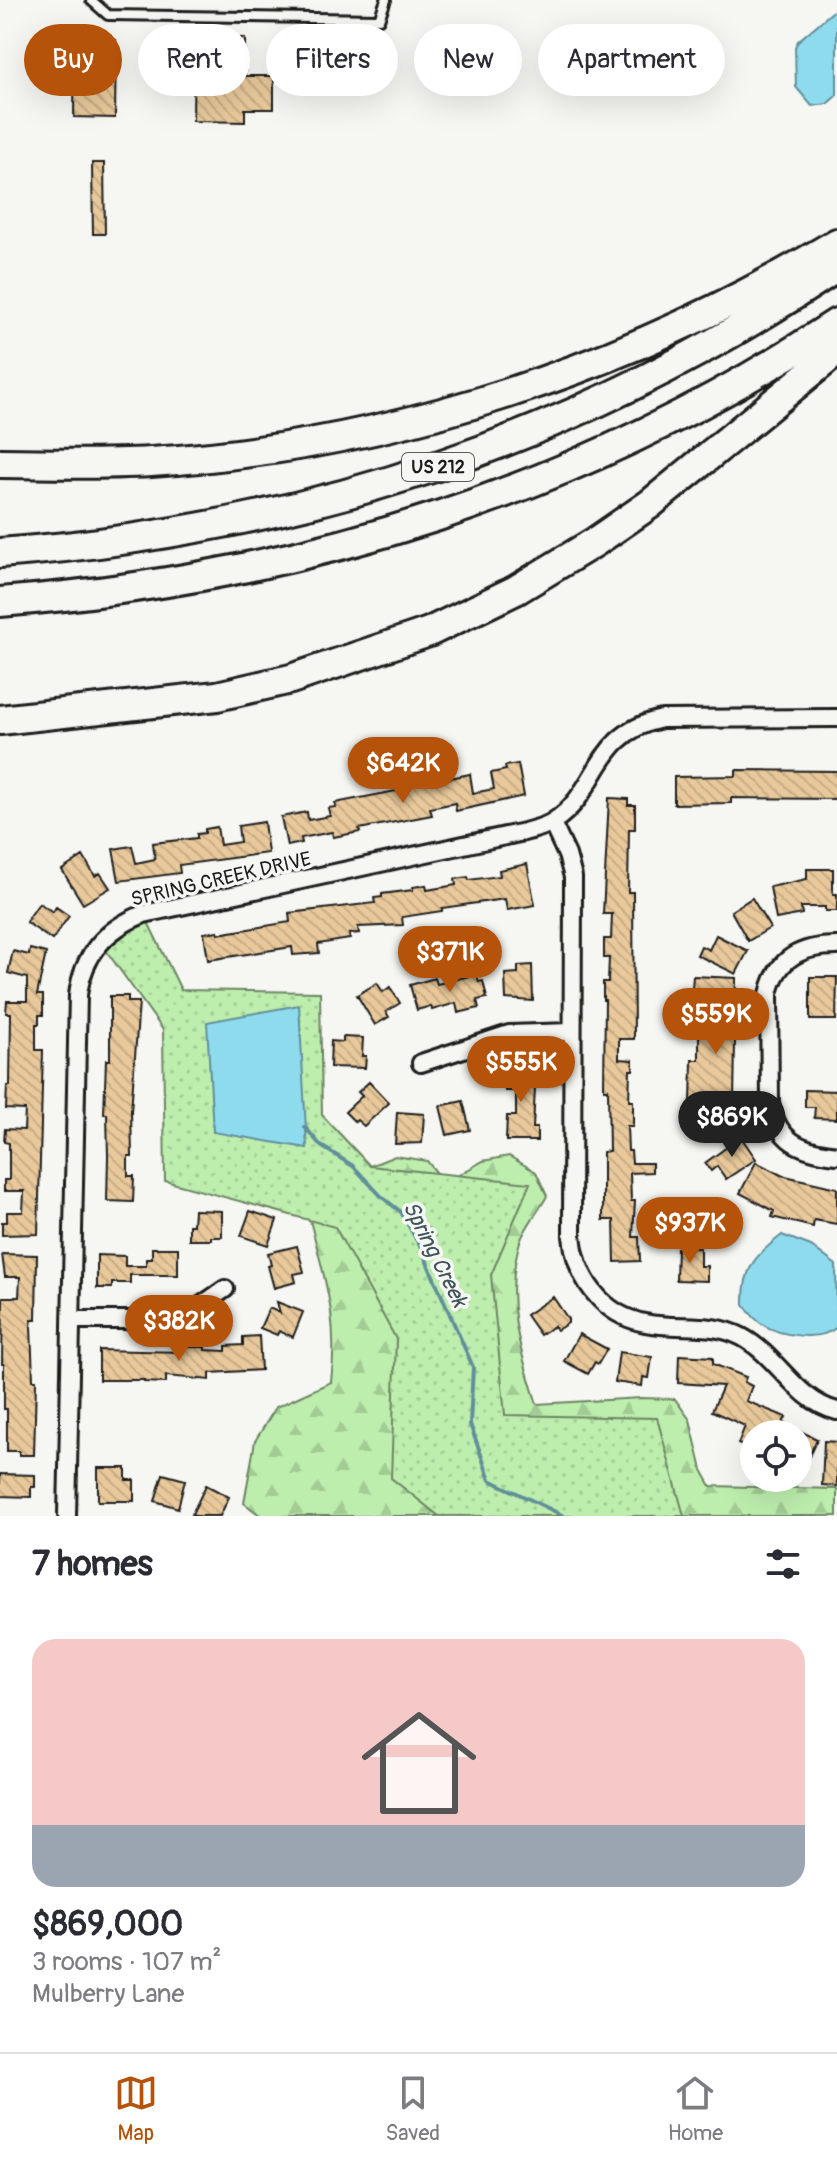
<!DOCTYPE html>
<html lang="en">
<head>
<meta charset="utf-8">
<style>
  :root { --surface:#fff; --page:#f2f2f3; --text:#2b2b33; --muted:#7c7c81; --line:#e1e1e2; --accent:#b45309 }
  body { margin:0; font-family:Pangolin,sans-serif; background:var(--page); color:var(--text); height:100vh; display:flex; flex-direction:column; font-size:30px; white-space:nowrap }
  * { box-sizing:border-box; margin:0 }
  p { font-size:26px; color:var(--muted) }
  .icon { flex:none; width:44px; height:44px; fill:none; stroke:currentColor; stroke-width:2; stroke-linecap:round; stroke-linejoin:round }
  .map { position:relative; height:1516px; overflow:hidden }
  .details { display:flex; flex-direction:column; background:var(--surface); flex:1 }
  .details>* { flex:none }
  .top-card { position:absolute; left:24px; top:24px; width:790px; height:72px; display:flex; gap:16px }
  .fabs { position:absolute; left:740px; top:1420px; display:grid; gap:16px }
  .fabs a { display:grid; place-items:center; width:72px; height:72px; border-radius:50%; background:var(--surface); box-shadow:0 8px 32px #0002; font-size:40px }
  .price { position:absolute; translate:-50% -68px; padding:0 18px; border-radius:28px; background:var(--accent); color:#fff; font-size:26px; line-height:52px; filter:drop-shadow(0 2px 4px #0008) }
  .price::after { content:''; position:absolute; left:50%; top:48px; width:24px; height:18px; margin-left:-12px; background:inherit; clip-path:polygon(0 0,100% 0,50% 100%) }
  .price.current { background:#222; color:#fff }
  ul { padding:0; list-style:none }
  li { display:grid; align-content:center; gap:16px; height:424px; padding:0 32px }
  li+li { border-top:2px solid var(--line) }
  li span { display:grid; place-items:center; height:248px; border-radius:24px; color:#555 }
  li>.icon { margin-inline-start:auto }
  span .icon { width:144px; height:144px; fill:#fffc; stroke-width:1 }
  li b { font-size:34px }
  h2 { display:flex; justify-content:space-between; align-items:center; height:96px; padding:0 32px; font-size:34px }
  .chip { padding:0 28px; border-radius:36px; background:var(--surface); box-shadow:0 8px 32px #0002; font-size:28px; line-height:72px }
  .chip.current { background:var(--accent); color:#fff }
  .menu { display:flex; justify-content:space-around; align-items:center; height:112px; border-top:2px solid var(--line); background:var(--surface); font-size:22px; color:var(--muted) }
  .menu a { display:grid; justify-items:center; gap:4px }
  .menu .current { color:var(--accent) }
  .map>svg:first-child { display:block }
  .forest { fill:url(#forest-firs); stroke:#6c8564; stroke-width:2 }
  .park { fill:url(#park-dots); stroke:#6c8564; stroke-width:2 }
  .water { fill:#8fdbee; stroke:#618f9a; stroke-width:2 }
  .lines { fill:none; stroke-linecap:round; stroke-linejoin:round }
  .stream { stroke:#618f9a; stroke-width:4 }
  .building { fill:url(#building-back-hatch); stroke:#1c1c1c; stroke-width:2 }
  .service-casing { stroke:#1c1c1c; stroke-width:14 }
  .minor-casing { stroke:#1c1c1c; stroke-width:22 }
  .motorway-casing { stroke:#1c1c1c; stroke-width:34 }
  .service { stroke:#f6f6f2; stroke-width:8 }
  .minor { stroke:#f6f6f2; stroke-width:16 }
  .motorway { stroke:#f6f6f2; stroke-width:28 }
  .labels { text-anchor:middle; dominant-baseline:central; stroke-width:7; stroke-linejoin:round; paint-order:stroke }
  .shield { fill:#f6f6f2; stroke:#5d5d5c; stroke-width:2 }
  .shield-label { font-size:18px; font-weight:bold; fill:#1c1c1c }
  .street-label { font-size:20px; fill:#1c1c1c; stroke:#f6f6f2 }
  .water-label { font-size:22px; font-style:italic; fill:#3e555b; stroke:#f6f6f2 }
</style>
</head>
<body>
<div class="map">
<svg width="837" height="1516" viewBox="0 0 837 1516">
  <defs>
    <pattern id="forest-firs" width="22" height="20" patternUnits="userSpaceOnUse" patternTransform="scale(2)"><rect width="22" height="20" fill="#bdeead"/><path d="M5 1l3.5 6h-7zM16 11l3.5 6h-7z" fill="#a2cc94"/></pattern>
    <pattern id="park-dots" width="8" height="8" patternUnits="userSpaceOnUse" patternTransform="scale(2)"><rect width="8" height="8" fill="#bdeead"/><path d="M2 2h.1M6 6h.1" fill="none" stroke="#a2cc94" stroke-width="1.8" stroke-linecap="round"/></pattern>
    <pattern id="building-back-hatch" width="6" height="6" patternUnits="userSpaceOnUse" patternTransform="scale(2)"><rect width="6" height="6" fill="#e9c99b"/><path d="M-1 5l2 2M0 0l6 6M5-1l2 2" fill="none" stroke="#c7ac85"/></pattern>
  </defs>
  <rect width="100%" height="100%" fill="#f6f6f2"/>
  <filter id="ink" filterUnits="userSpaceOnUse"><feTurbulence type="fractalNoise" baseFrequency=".0125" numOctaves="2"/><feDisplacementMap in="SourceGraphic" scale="16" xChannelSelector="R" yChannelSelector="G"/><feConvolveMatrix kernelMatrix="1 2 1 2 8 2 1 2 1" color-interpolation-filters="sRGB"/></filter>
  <g filter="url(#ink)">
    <!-- forest -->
    <path class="forest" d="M 395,1156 L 427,1161 L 445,1183 L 483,1161 L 509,1156 L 536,1172 L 547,1196 C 539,1211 523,1229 519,1245 C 504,1299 520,1352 537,1404 L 641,1398 L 675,1399 L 690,1420 L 702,1470 L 711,1486 L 837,1489 L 837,1516 L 261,1516 L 244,1503 L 255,1441 L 276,1407 L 331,1382 C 339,1320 325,1280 310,1220 L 366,1201 L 370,1166 Z"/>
    <!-- park -->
    <path class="park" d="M 144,914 L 181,990 L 320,992 L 322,1115 L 370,1166 L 530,1183 L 491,1275 L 505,1415 L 657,1418 L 684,1516 L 439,1516 L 391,1478 L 396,1339 L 335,1227 L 165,1181 L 163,1030 L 100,942 Z"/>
    <!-- water -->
    <path class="water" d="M 837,8 L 837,95 L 827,104 L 812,106 L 796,87 L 795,47 L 798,41 Z
      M 299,1005 L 307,1148 L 213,1132 L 207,1022 Z
      M 782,1235 L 811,1246 L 836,1265 L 837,1327 C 820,1342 780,1336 762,1324 C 754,1319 749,1312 744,1305 C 743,1269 754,1256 782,1235 Z"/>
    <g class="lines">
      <!-- stream -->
      <path class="stream" d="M 305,1127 L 321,1146 L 353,1166 L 382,1197 L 401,1212 L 420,1246 L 473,1367 L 470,1424 L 490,1480 L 564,1516"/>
    </g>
    <!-- building -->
    <path class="building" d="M 194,38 L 245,38 L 245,76 L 274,76 L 274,109 L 245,109 L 245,122 L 193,121 Z
      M 75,39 L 116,40 L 115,118 L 74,117 Z
      M 92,163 L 104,163 L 105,234 L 93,234 Z
      M 518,764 L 524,796 L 456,811 L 455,803 L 430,808 L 432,815 L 359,829 L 360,832 L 333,837 L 332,832 L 301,838 L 302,843 L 287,846 L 281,817 L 307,812 L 308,820 L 330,816 L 328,808 L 336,807 L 335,803 L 406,789 L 404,779 L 428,774 L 430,782 L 470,774 L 473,793 L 494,789 L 491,773 L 506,770 L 505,766 Z
      M 736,770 L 837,771 L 837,799 L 731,798 L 731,803 L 674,804 L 674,777 L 736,776 Z
      M 609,798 L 628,799 L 628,805 L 635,805 L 635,829 L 629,829 L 628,892 L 633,892 L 634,1039 L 619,1039 L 619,1059 L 633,1060 L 633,1070 L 630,1070 L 629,1101 L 633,1101 L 633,1126 L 627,1126 L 628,1151 L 631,1151 L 632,1163 L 652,1163 L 652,1172 L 630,1173 L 631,1201 L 635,1201 L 633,1237 L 639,1237 L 640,1261 L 615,1262 L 614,1220 L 603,1220 L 603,1152 L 609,1151 L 608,1089 L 604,1089 L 605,1000 L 603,1000 L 603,982 L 608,982 L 609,958 L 604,958 L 604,939 L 611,939 L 612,914 L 603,914 Z
      M 264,822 L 268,853 L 179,865 L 180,873 L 119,881 L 113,849 L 132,846 L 136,863 L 155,859 L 153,843 L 197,838 L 197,834 L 205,833 L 205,829 L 217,827 L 220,845 L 240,842 L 238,826 Z
      M 83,856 L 95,876 L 100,873 L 110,888 L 83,904 L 62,870 Z
      M 527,864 L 535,905 L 507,910 L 505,899 L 442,908 L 442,911 L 402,917 L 403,925 L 358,927 L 359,933 L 349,934 L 350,939 L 318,944 L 319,953 L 293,955 L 292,947 L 208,960 L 204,933 L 218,931 L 218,934 L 290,922 L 289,913 L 375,903 L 374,898 L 382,897 L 382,894 L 413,890 L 413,887 L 426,885 L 427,890 L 456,885 L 455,879 L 468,877 L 469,880 L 500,876 L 499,870 Z
      M 807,869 L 833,869 L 833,894 L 837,894 L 837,911 L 825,911 L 825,907 L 801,907 L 802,914 L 776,919 L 770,887 L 807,879 Z
      M 752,898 L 770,928 L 748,941 L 731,911 Z
      M 39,903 L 53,912 L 56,907 L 69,916 L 52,940 L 26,922 Z
      M 716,935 L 748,951 L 736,974 L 697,955 L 701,946 L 709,950 Z
      M 30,949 L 46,953 L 37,995 L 43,995 L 43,1015 L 39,1015 L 39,1024 L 36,1024 L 36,1050 L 43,1050 L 38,1234 L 2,1235 L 2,1222 L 7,1222 L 7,1212 L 23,1212 L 24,1191 L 4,1191 L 4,1180 L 9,1180 L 9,1143 L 4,1142 L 5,1129 L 24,1130 L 25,1110 L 6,1109 L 7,1086 L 10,1086 L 11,1013 L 6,1013 L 7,1001 L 27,1001 L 27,978 L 8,973 L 13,951 L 29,955 Z
      M 532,965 L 533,1001 L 506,999 L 505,974 L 518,973 L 518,966 Z
      M 477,974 L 479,982 L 483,981 L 487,998 L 477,1000 L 479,1008 L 458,1013 L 456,1003 L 432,1010 L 431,1006 L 417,1010 L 410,985 L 435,978 L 437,984 Z
      M 693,976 L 736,978 L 734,1103 L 739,1134 L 705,1140 L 699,1105 L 691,1105 L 692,1060 L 699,1060 L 699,1001 L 691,1001 Z
      M 810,977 L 837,977 L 836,1020 L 810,1020 Z
      M 377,983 L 383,992 L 390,987 L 400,1003 L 386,1012 L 389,1017 L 375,1025 L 357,995 Z
      M 110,996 L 128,996 L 128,1002 L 139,1002 L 131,1111 L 132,1156 L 128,1156 L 128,1176 L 134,1176 L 133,1202 L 107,1201 L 108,1156 L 107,1114 L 104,1114 L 106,1060 L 110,1060 Z
      M 343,1037 L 363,1038 L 362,1056 L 366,1056 L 365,1068 L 330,1067 L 331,1041 L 343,1042 Z
      M 501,1068 L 536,1068 L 533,1128 L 537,1128 L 537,1141 L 506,1141 L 507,1116 L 516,1116 L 516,1091 L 505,1091 L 505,1079 L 501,1079 Z
      M 369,1082 L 389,1103 L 364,1126 L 357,1120 L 355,1122 L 345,1112 L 362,1096 L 358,1092 Z
      M 805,1090 L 837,1091 L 837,1119 L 814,1118 L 815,1107 L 805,1107 Z
      M 463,1101 L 470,1130 L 447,1135 L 440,1106 Z
      M 397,1112 L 424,1114 L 422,1143 L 395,1144 Z
      M 741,1137 L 756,1159 L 726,1179 L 717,1166 L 711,1171 L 705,1163 Z
      M 756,1162 L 781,1175 L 837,1188 L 837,1224 L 814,1220 L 813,1227 L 772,1217 L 774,1211 L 740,1193 Z
      M 194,1210 L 222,1211 L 222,1237 L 211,1237 L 211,1240 L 189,1240 L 189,1225 L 193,1225 Z
      M 250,1211 L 277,1220 L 268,1245 L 241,1236 Z
      M 297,1246 L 304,1272 L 294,1274 L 296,1282 L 274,1288 L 268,1266 L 271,1265 L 268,1253 Z
      M 152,1248 L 178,1248 L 178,1275 L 130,1275 L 130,1283 L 112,1283 L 112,1288 L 97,1288 L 97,1255 L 125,1256 L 125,1266 L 146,1266 L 146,1259 L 152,1259 Z
      M 677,1248 L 700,1248 L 700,1266 L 707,1266 L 707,1281 L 676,1280 Z
      M 2,1254 L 37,1255 L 36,1320 L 32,1320 L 31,1326 L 33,1380 L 36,1380 L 34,1455 L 19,1455 L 19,1451 L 7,1451 L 7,1409 L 4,1409 L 4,1364 L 2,1364 L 3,1297 L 19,1297 L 20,1277 L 5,1277 Z
      M 553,1297 L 568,1319 L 568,1323 L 557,1330 L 554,1326 L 540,1335 L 526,1315 Z
      M 277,1302 L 303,1312 L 293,1337 L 279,1331 L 277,1335 L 260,1328 L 269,1308 L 280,1313 Z
      M 579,1334 L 607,1349 L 598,1364 L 595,1362 L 588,1374 L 564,1361 Z
      M 259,1336 L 261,1370 L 210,1373 L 210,1380 L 166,1376 L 166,1383 L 144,1382 L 144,1380 L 99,1380 L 99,1350 L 183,1352 L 183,1347 L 205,1347 L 205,1350 L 226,1351 L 226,1346 L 243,1345 L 243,1337 Z
      M 619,1352 L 652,1357 L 649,1378 L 643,1377 L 642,1386 L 615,1382 Z
      M 679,1355 L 713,1357 L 713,1364 L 746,1377 L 744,1382 L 752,1386 L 746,1401 L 786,1417 L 783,1423 L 817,1439 L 798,1480 L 798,1434 L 754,1434 L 754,1451 L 738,1444 L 745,1426 L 712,1411 L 723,1386 L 678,1383 Z
      M 824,1441 L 837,1442 L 837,1486 L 822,1485 Z
      M 98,1468 L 126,1468 L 126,1480 L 134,1480 L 134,1501 L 98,1501 Z
      M 0,1474 L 35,1475 L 35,1487 L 31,1487 L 31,1497 L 0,1496 Z
      M 163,1474 L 185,1480 L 178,1508 L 155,1501 Z
      M 206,1485 L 229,1497 L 220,1516 L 191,1516 Z"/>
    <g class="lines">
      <defs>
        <path id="service" d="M 91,0 L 108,15 L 379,19 L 386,0"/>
        <path id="minor" d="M 552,823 L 567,855 L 573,877 L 572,1236 C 576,1278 602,1315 645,1323 C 678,1330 711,1321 742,1337 C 779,1357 795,1400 837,1411
          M 837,946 C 802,946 777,957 769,994 L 770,1102 C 777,1141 800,1151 837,1155
          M 421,1063 L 509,1034 L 571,1032
          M 72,1320 L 165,1320 L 193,1311 L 225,1289
          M 67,1516 L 78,995 C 83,954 107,928 144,914 L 524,832 C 534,829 546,827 554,821 C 601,790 593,733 662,719 L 837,718"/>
        <path id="motorway" d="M 0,463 C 50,464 101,465 151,462 C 393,447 630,367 837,243
          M 0,553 C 306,530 582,439 837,267
          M 0,602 C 300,579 585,490 837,323
          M 0,720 L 217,696 L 291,679 L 429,632 L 516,590 L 595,542 L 650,504 L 837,351"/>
      </defs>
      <!-- service casing -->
      <use href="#service" class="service-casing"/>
      <!-- minor casing -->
      <use href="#minor" class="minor-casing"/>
      <!-- motorway casing -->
      <use href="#motorway" class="motorway-casing"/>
      <!-- service -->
      <use href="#service" class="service"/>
      <!-- minor -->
      <use href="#minor" class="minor"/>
      <!-- motorway -->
      <use href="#motorway" class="motorway"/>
    </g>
  </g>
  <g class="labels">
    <!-- shield labels -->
    <rect class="shield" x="402" y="453" width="72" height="28" rx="6"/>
    <g class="shield-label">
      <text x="438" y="467">US 212</text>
    </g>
    <!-- street labels -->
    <g class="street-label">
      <text transform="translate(221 879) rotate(-13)">SPRING CREEK DRIVE</text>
    </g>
    <!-- water labels -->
    <g class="water-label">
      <text transform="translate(435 1254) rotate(63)">Spring Creek</text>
    </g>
  </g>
</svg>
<div class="fabs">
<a><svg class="icon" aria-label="locate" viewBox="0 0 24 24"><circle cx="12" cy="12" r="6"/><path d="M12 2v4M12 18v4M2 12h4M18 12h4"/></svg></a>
</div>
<b class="price" style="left:403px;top:805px">$642K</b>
<b class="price" style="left:450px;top:994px">$371K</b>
<b class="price" style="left:716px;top:1056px">$559K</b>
<b class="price" style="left:521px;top:1104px">$555K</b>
<b class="price current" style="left:732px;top:1159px">$869K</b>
<b class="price" style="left:690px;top:1265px">$937K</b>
<b class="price" style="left:179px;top:1363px">$382K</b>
<div class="top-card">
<a class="chip current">Buy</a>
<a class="chip">Rent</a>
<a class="chip">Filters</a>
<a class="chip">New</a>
<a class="chip">Apartment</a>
</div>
</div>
<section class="details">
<h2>7 homes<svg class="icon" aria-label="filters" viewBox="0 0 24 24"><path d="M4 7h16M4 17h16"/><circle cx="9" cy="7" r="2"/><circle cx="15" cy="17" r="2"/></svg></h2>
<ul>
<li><span style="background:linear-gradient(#f6c9c9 75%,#9aa5b1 0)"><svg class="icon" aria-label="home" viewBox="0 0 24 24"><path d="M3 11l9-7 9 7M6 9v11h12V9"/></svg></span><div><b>$869,000</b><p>3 rooms · 107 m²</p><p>Mulberry Lane</p></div></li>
</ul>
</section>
<nav class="menu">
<a class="current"><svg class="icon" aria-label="map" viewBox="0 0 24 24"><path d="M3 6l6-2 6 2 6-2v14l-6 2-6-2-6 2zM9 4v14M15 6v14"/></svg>Map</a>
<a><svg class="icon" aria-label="saved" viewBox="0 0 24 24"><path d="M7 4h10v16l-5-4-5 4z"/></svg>Saved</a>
<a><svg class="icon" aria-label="home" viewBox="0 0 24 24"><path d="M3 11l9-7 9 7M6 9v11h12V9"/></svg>Home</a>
</nav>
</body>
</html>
